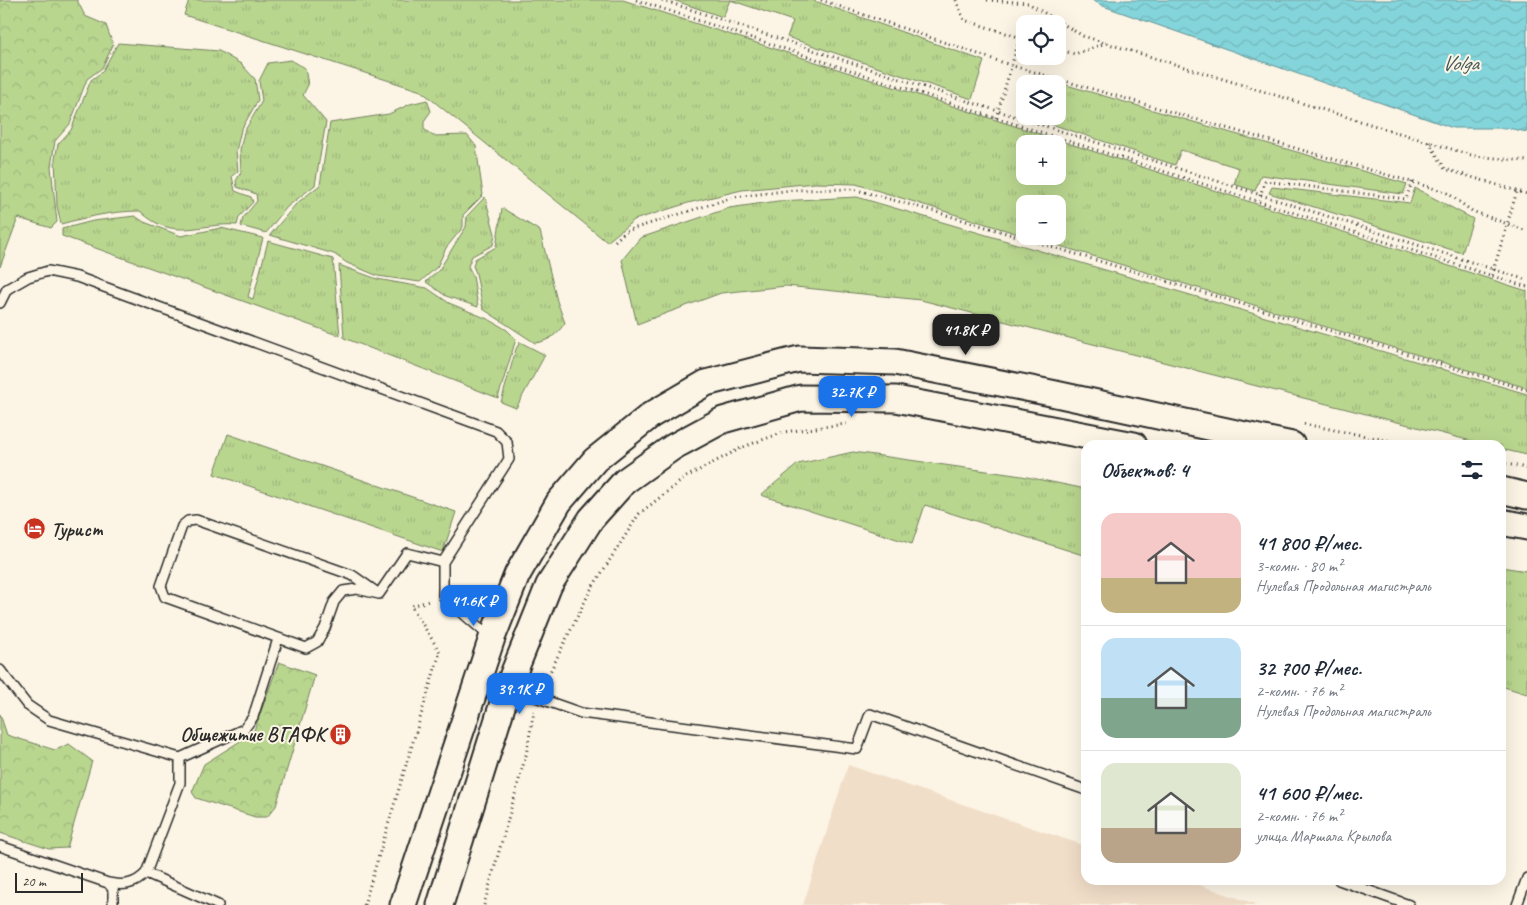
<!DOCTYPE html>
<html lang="ru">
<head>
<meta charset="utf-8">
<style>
  :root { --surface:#fff; --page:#f2f2f3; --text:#1f2937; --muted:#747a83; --line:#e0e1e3; --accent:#1a73e8 }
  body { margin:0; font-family:Caveat,sans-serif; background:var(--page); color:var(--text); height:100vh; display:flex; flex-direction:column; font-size:19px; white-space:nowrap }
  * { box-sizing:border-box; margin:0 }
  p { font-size:16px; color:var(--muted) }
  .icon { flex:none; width:28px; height:28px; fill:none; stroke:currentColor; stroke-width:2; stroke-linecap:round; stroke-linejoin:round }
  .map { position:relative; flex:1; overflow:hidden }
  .drawer { position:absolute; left:1081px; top:440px; width:425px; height:445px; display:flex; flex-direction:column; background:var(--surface); border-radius:15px; box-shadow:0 5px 20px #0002 }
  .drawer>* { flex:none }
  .tools { position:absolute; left:1016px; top:15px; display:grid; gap:10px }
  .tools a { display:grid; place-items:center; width:50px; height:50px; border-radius:10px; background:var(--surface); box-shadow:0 5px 20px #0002; font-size:25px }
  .scale { position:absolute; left:15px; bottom:12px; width:68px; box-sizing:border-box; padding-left:5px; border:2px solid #2b2b2b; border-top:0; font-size:14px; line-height:18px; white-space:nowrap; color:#2b2b2b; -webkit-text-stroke:4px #fcf5e5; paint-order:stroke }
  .price { position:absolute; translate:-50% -42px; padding:0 11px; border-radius:10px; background:var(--accent); color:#fff; font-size:16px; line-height:32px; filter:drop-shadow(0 1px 2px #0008) }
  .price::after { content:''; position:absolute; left:50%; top:30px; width:15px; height:11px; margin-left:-8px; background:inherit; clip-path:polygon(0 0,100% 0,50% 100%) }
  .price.on { background:#222; color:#fff }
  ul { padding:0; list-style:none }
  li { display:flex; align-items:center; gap:15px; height:125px; padding:0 20px }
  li+li { border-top:1px solid var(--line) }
  li span { display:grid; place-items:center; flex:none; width:140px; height:100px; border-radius:15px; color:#555 }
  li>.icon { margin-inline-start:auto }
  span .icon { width:60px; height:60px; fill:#fffc; stroke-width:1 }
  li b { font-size:21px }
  h2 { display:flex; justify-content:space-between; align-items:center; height:60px; padding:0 20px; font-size:21px }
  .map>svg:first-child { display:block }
  .built { fill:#f1dec9 }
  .grass { fill:url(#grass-tufts); stroke:#72805d; fill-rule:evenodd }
  .forest { fill:url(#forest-crowns); stroke:#72805d }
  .water { fill:url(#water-waves); stroke:#609195 }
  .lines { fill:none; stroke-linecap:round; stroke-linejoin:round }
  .lane-casing { stroke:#2b2b2b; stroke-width:12 }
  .secondary-casing { stroke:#2b2b2b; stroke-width:29 }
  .path { stroke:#2b2b2b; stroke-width:3; stroke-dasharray:1 4; stroke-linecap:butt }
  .lane { stroke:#fcf5e5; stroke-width:9 }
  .secondary { stroke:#fcf5e5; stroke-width:25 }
  .labels { text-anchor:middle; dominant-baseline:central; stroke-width:4; stroke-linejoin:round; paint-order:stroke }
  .poi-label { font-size:20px; font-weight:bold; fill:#2b2b2b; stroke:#fcf5e5; text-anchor:start }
  .water-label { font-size:21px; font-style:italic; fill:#415657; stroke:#fcf5e5 }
</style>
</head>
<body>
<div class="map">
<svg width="1527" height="905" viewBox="0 0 1527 905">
  <defs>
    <pattern id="grass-tufts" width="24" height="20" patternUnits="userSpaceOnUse" patternTransform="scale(1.25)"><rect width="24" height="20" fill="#b9d68f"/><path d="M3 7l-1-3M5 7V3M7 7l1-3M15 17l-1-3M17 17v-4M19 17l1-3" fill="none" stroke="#9fb87c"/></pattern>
    <pattern id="forest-crowns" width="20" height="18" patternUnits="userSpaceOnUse" patternTransform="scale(1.25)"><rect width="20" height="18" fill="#b9d68f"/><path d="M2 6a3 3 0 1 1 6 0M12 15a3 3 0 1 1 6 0" fill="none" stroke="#9fb87c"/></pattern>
    <pattern id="water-waves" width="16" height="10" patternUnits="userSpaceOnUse" patternTransform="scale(1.25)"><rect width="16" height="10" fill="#84d5db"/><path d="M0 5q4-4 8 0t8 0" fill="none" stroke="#72b7bc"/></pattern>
  </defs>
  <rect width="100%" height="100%" fill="#fcf5e5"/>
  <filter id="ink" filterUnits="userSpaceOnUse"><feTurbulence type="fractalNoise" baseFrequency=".02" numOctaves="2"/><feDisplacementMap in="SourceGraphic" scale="10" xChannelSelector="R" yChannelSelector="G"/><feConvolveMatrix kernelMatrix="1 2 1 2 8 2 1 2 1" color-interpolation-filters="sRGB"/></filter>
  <g filter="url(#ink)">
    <!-- built -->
    <path class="built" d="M 848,765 L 1086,846 L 1086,880 L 1185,880 L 1258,905 L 803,905 Z"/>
    <!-- grass -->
    <path class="grass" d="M 189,0 L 623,0 L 1527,291 L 1527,388 L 1027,236 L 1058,236 L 1058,204 L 1025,204 L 1025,236 L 856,184 L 815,183 L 742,190 L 688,203 L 634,220 L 607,242 L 421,91 L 184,15 ZM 1025,144 L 1058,144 L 1058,176 L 1025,176 Z
      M 673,0 L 812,0 L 984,61 L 972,99 L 787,37 L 793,21 L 730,0 L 723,17 Z
      M 118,43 L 219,51 L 241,64 L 255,79 L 258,100 L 241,130 L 236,151 L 238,171 L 232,176 L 235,191 L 251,197 L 253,202 L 239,217 L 237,225 C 199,222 174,243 140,211 C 113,211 87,217 61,224 L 57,206 L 55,159 L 58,144 L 71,130 L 91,80 L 102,72 Z
      M 291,60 L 305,68 L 308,85 L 303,95 L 326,122 L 315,185 L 287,207 L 266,233 L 241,226 L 243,218 L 257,201 L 256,194 L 237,187 L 236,181 L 241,172 L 240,150 L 244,132 L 262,101 L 259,81 L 268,63 Z
      M 1032,75 L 1407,184 L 1403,194 L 1261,175 L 1255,191 L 1234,184 L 1239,168 L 1181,150 L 1175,165 L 1027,116 L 1058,116 L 1058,84 L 1029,84 Z
      M 427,100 L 431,111 L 424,121 L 424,129 L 433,136 L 467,135 L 476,146 L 483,195 L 463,215 L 463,227 L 446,248 L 437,267 L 420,282 L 378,276 L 347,263 L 334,254 L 270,235 L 296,204 L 320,185 L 330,123 L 389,114 L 410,104 Z
      M 1272,187 L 1410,203 L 1415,188 L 1473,219 L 1462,253 L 1269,193 Z
      M 485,197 L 495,234 L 493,245 L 472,256 L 468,266 L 473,276 L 478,307 L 446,296 L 426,282 L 439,270 L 460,236 L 466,227 L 467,216 Z
      M 857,197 L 1527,394 L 1527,455 L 1501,449 L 1501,445 L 1487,445 L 921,300 L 786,286 L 721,293 L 637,324 L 622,260 L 640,238 L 729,208 L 778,201 Z
      M 502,208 L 540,231 L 557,301 L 565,323 C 557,334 550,341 535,343 L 483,309 L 476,273 L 473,266 L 475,259 L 496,247 Z
      M 135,216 L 144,222 L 181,236 L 221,228 L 263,238 L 248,297 L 253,299 L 268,241 L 333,259 L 340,336 L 62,236 L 62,229 L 93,221 Z
      M 339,265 L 377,279 L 427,288 L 449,303 L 490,320 L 507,330 L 516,339 L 498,398 L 344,338 Z
      M 520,342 L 545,355 L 516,408 L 501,402 L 516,349 Z
      M 228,434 L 456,512 L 443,552 L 214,474 Z
      M 853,452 L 1022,476 L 1086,489 L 1086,556 L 925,505 L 912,544 L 761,495 L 798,464 Z
      M 1501,567 L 1527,571 L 1527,694 L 1501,686 Z"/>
    <!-- forest -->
    <path class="forest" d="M 0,0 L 77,0 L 85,16 L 106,25 L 113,45 L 102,68 L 87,79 L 70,124 L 55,141 L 51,167 L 57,222 L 51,228 L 18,218 L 0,267 Z
      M 279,662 L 315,675 L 276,806 L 267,817 L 255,817 L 196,798 L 192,792 L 204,764 L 253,733 Z
      M 0,714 L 7,735 L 55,750 L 69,744 L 92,761 L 67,848 L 49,849 L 0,833 Z"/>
    <!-- water -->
    <path class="water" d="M 1092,0 L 1527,0 L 1527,132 L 1508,128 L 1453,128 L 1103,6 Z"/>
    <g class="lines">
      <defs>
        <path id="lane" d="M 0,303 L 7,289 L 28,277 L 48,271 L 77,277 L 496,431 L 507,442 L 509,459 L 443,562 L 443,596 L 489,636
          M 379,594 L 352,575 L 196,520 L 188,521 L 182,526 L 161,586 L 165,597 L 306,648 L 317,642 L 325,628 L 334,602 L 343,591 L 357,589 L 379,594 L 407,553 L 443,562
          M 0,670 L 27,705 L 49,720 L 180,758 L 244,729 L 253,717 L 278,639
          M 510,688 L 581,713 L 857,749 L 870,714 L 1086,790
          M 0,846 L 108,883 L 113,889 L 113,905
          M 146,873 L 218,905
          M 1339,880 L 1409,905
          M 108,883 C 123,886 135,885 146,873 L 180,783 L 180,758
          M 1517,905 L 1527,878"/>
        <path id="secondary" d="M 1501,490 L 1527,496
          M 1501,522 L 1527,527
          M 403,905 L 492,638 L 517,575 L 559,502 L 595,460 L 651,415 L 706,383 L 799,359 L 895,362 L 1051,393 L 1292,445
          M 440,905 L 508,687 L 549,585 L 591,519 L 625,481 L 673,447 L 723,420 L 801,398 L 896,399 L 1134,445"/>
      </defs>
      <!-- lane casing -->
      <use href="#lane" class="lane-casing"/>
      <!-- secondary casing -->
      <use href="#secondary" class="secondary-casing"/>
      <!-- path -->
      <path class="path" d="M 636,0 L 996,118 L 1527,287
        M 662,0 L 973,103 L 1527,280
        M 821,0 L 1010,65 L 1446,192 L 1472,211 L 1527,231
        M 956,0 L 964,20 L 1025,39
        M 987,0 L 1028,3 L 1083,36 L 1474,156 L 1527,161
        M 1058,50 L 1075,54 L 1106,43
        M 996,118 L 1020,37
        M 1429,142 L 1445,169 L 1527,194
        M 1260,196 L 1265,181 L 1406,199 L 1412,182
        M 615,241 L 626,231 L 734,197 L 793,190 L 853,189 L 933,211 L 1527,390
        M 1492,275 L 1517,191
        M 1304,424 L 1412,445
        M 1501,463 L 1527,468
        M 544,684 L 590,591 L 639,514 L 686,477 L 743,447 L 784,432 L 846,424
        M 364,905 L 440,652 L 411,606 L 429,601
        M 484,905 L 526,755 L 534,711"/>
      <!-- lane -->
      <use href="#lane" class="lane"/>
      <!-- secondary -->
      <use href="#secondary" class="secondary"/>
    </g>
  </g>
  <!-- icons -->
  <defs>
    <symbol id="hotel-disc" viewBox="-11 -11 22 22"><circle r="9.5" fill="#c8321e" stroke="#fcf5e5"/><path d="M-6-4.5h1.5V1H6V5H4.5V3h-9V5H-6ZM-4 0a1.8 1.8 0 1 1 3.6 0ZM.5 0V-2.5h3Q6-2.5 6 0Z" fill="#fff"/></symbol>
    <symbol id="building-disc" viewBox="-11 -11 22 22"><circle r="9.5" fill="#c8321e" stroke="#fcf5e5"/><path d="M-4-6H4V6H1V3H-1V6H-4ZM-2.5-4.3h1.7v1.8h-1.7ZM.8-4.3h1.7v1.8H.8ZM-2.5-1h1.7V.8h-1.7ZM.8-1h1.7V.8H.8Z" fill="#fff"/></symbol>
  </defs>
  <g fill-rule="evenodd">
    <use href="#hotel-disc" x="22" y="516" width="25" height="25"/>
    <use href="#building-disc" x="328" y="722" width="25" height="25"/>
  </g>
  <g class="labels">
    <!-- poi labels -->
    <g class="poi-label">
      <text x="51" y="529">Турист</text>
      <text x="325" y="734" text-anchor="end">Общежитие ВГАФК</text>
    </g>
    <!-- water labels -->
    <g class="water-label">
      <text x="1460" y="63">Volga</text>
    </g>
  </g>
</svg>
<div class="tools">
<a><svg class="icon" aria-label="locate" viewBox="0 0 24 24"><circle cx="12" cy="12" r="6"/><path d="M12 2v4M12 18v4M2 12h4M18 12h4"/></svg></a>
<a><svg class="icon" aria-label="layers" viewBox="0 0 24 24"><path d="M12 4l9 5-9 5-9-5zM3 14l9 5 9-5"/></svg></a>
<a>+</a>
<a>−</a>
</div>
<div class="scale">20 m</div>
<b class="price on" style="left:966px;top:356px">41.8K ₽</b>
<b class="price" style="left:852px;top:418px">32.7K ₽</b>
<b class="price" style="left:474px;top:627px">41.6K ₽</b>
<b class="price" style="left:520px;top:715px">39.1K ₽</b>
<section class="drawer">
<h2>Объектов: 4<svg class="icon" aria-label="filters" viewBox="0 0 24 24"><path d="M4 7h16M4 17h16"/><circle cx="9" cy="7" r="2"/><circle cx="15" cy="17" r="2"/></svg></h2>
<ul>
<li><span style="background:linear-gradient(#f6c9c9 65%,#c2b280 0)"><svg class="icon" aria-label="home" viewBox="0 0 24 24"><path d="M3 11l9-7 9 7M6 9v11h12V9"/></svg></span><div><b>41 800 ₽/мес.</b><p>3-комн. · 80 m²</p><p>Нулевая Продольная магистраль</p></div></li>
<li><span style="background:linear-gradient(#bfe0f5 60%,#7fa58c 0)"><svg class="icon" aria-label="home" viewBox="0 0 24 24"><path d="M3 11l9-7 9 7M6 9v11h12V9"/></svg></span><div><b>32 700 ₽/мес.</b><p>2-комн. · 76 m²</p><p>Нулевая Продольная магистраль</p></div></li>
<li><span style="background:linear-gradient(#dfe7d0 65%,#b9a48a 0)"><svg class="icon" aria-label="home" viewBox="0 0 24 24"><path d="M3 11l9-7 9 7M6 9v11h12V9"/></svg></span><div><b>41 600 ₽/мес.</b><p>2-комн. · 76 m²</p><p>улица Маршала Крылова</p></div></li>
</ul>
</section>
</div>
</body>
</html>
